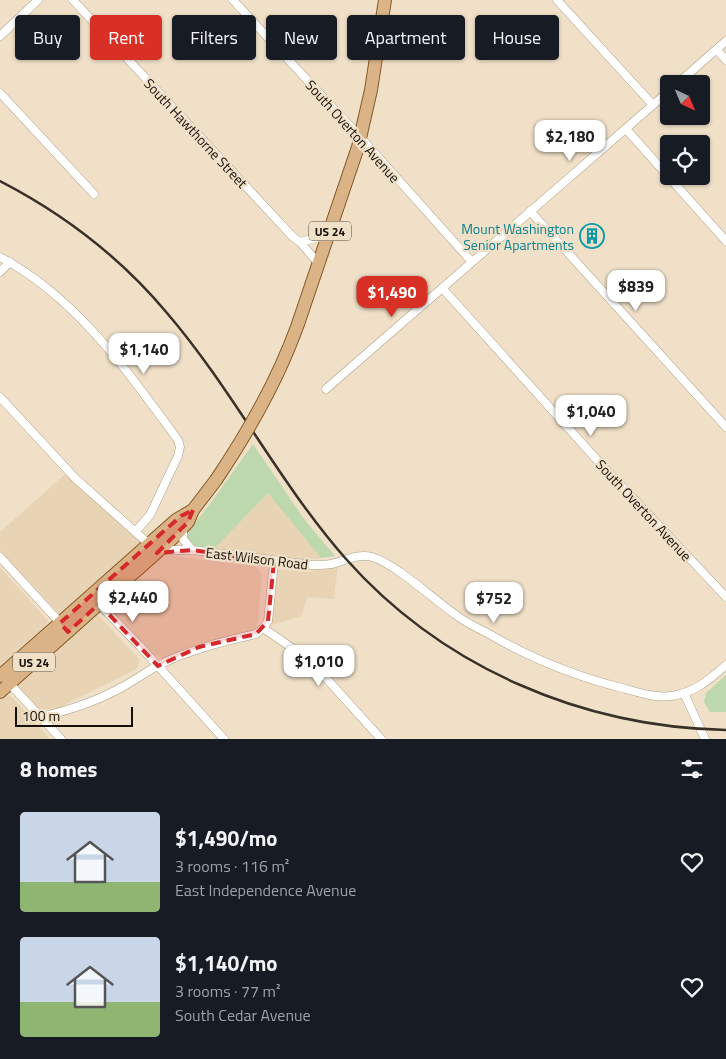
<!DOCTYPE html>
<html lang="en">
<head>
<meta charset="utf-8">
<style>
  :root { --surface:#171b24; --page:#20242c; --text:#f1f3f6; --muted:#9ea1a6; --accent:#d93025 }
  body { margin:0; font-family:"Titillium Web",sans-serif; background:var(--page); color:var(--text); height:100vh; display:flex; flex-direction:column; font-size:19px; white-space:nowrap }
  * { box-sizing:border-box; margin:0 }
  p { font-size:16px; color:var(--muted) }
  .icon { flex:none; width:28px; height:28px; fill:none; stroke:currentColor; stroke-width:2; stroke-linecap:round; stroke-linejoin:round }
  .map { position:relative; height:739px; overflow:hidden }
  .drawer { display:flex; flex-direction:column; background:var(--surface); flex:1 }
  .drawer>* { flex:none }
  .guide { position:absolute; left:15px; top:15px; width:696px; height:45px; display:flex; gap:10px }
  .needle { width:32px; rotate:136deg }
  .fabs { position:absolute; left:660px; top:75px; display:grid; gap:10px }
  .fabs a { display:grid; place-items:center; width:50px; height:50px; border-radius:5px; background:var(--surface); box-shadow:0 1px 4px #0004; font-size:25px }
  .scale { position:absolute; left:15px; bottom:12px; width:118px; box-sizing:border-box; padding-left:5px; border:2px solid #150f07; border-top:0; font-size:14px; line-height:18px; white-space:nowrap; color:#150f07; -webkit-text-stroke:4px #f0e0c8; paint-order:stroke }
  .price { position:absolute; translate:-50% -42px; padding:0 11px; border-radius:10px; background:#fff; color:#222; font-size:16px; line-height:32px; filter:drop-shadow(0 1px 2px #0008) }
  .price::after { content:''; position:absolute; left:50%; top:30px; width:15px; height:11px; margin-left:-8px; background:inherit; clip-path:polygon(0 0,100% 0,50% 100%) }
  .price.active { background:var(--accent); color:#fff }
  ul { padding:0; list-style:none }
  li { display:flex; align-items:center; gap:15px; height:125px; padding:0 20px }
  li span { display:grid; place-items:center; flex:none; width:140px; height:100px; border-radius:5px; color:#555 }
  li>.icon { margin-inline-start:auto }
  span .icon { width:60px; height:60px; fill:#fffc; stroke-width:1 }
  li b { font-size:21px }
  h2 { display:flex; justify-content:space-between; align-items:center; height:60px; padding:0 20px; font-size:21px }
  .chip { padding:0 18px; border-radius:5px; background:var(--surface); box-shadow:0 1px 4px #0004; font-size:18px; line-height:45px }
  .chip.active { background:var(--accent); color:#fff }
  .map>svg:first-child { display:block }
  .built { fill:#e8d4b5 }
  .green { fill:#bdd8ad }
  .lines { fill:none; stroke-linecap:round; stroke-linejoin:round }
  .street-casing { stroke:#ac9e87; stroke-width:9 }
  .primary-casing { stroke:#855825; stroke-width:14 }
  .street { stroke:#fff; stroke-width:8 }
  .primary { stroke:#dab386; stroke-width:12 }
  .rail { stroke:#393127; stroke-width:2.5 }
  .primary-bridge-casing { stroke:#855825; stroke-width:14; stroke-linecap:butt }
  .primary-bridge { stroke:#dab386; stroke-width:12 }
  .marked { fill:#d62828; fill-opacity:0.2; stroke:#d62828; stroke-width:4; stroke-dasharray:10 6; stroke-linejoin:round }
  .labels { text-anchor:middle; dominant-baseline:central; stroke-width:4.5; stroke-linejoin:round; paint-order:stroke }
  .shield { fill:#f0e0c8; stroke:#574e41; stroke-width:1 }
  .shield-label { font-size:12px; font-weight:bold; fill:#150f07 }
  .street-label { font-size:14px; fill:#150f07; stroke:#f0e0c8 }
  .culture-label { font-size:14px; fill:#0d838f; stroke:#f0e0c8; text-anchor:end }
</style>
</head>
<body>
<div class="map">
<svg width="726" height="739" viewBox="0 0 726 739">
  <rect width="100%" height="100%" fill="#f0e0c8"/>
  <!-- built -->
  <path class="built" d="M 65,474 L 89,496 L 123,524 L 141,541 L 140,547 L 63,614 L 59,614 L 0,551 L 0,532 Z
    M 268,492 L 321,558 L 303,560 L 213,550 Z
    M 167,555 L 254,566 L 259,570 L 262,575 L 258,623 L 256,628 L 249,632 L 197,644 L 163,659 L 154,654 L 111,609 L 109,605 L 110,600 L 157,559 Z
    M 338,565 L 334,599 L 308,597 L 301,616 L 269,626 L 276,573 L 279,569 L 307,572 L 324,569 Z
    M 0,567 L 48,621 L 44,629 L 0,668 Z
    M 92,616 L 99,616 L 139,659 L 138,667 L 135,670 L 56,709 L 40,709 L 37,707 L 18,687 L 18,682 Z
    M 7,695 L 12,697 L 50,739 L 0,739 L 0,697 Z"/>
  <!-- green -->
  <path class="green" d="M 253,444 L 304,519 L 335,556 L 321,558 L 268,493 L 213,550 L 190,545 L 186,539 L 189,531 L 212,501 Z
    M 726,675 L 726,712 L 710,712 L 704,702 L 706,693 Z"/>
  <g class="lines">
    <defs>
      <path id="street" d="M 73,0 L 292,236 L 300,242 L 319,264
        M 233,0 L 361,138 L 472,262
        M 557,0 L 653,105
        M 0,36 L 38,0
        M 717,50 L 726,60
        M 677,84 L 726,41
        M 0,93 L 94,194
        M 626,129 L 726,241
        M 530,211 L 726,427
        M 300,242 L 329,235
        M 0,257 C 76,297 128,372 178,440 L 180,447 L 178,456 L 150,515 L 136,531
        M 0,272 L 10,262
        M 443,289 L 598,461 L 726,597
        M 326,389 L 669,91
        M 0,397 L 75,478 L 149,544
        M 183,528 L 183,539 L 192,550
        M 160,550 L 192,550 L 312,565 C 319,565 325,565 331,564 C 345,561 358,553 372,557 C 396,564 434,600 456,615 C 466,623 478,628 489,634 C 532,659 577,677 626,689 C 640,693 656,698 671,696 C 694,693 709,680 726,665
        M 0,557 L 63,626
        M 96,601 L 139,645 L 224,739
        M 263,628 L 295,650 L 326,678 L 381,739
        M 8,682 L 61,739
        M 684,693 L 705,739
        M 41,717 C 70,710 98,701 124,686 C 135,680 146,672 157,666 C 188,650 222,642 256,634 L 263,628 L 268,621 L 274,562"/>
      <path id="primary" d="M 298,324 L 358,147 L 371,90 L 385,0
        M 0,676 L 176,520 L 193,510 L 216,480
        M 0,692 L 173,538 L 188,522 L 193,510"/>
    </defs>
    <!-- street casing -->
    <use href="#street" class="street-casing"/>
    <!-- primary casing -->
    <use href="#primary" class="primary-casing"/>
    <!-- street -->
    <use href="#street" class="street"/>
    <!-- primary -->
    <use href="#primary" class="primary"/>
    <!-- rail -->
    <path class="rail" d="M 0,181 C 64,214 121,258 167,313 C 233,390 279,483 346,559 C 443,668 582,727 726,730"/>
    <defs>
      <path id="primary-bridge" d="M 216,480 C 249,431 278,380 298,324"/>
    </defs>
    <!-- primary-bridge casing -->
    <use href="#primary-bridge" class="primary-bridge-casing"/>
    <!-- primary-bridge -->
    <use href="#primary-bridge" class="primary-bridge"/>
  </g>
  <!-- marked area -->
  <path class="marked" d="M 193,510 L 188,522 L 157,553 L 192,550 L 274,562 L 268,621 L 256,634 L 199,647 L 158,666 L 99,604 L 68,632 L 60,623 L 181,516 Z"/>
  <!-- icons -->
  <defs>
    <symbol id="building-ring" viewBox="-11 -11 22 22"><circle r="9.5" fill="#f0e0c8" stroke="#0f9aa8" stroke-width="1.5"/><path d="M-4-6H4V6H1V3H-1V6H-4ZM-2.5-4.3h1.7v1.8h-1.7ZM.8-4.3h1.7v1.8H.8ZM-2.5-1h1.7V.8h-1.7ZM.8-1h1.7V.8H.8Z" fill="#0f9aa8"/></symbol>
  </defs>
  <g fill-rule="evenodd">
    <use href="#building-ring" x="578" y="222" width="28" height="28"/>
  </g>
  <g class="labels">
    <!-- shield labels -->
    <g class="shield">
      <rect x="309" y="221.5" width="42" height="19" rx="4"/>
      <rect x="13" y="652.5" width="42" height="19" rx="4"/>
    </g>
    <g class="shield-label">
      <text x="330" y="231">US 24</text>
      <text x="34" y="662">US 24</text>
    </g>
    <!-- street labels -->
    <g class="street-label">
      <text transform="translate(353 131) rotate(48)">South Overton Avenue</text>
      <text transform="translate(196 133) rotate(47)">South Hawthorne Street</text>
      <text transform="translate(644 510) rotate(47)">South Overton Avenue</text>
      <text transform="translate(257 558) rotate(7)">East Wilson Road</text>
    </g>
    <!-- culture labels -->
    <g class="culture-label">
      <text x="574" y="228">Mount Washington<tspan x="574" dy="16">Senior Apartments</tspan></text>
    </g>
  </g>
</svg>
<div class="fabs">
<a><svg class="needle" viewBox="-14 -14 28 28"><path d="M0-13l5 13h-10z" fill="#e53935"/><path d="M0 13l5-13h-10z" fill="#9ea1a6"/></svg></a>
<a><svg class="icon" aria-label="locate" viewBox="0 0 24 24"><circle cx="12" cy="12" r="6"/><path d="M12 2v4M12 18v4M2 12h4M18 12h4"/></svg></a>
</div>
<div class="scale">100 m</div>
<b class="price" style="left:570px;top:162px">$2,180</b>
<b class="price" style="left:636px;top:312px">$839</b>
<b class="price active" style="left:392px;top:318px">$1,490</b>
<b class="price" style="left:144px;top:375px">$1,140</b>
<b class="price" style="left:591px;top:437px">$1,040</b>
<b class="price" style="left:133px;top:623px">$2,440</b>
<b class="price" style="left:494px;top:624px">$752</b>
<b class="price" style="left:319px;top:687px">$1,010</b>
<div class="guide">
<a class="chip">Buy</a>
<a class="chip active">Rent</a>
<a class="chip">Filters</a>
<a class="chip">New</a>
<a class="chip">Apartment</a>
<a class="chip">House</a>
</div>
</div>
<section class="drawer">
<h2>8 homes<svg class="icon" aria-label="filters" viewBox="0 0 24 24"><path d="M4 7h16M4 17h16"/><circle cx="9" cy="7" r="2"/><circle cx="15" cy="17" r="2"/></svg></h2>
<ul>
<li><span style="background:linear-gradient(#c9d6e8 70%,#8fb573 0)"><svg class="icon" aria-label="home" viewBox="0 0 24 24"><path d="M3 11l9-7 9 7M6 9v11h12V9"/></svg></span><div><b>$1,490/mo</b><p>3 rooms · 116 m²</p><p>East Independence Avenue</p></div><svg class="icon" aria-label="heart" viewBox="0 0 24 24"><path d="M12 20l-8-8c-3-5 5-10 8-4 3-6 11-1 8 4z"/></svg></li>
<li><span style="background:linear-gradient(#c9d6e8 65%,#8fb573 0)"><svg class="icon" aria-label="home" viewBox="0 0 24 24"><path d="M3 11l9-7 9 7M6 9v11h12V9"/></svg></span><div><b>$1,140/mo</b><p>3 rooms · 77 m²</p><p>South Cedar Avenue</p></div><svg class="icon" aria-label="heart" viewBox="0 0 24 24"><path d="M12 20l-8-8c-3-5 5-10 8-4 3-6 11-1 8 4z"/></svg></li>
</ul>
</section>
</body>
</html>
